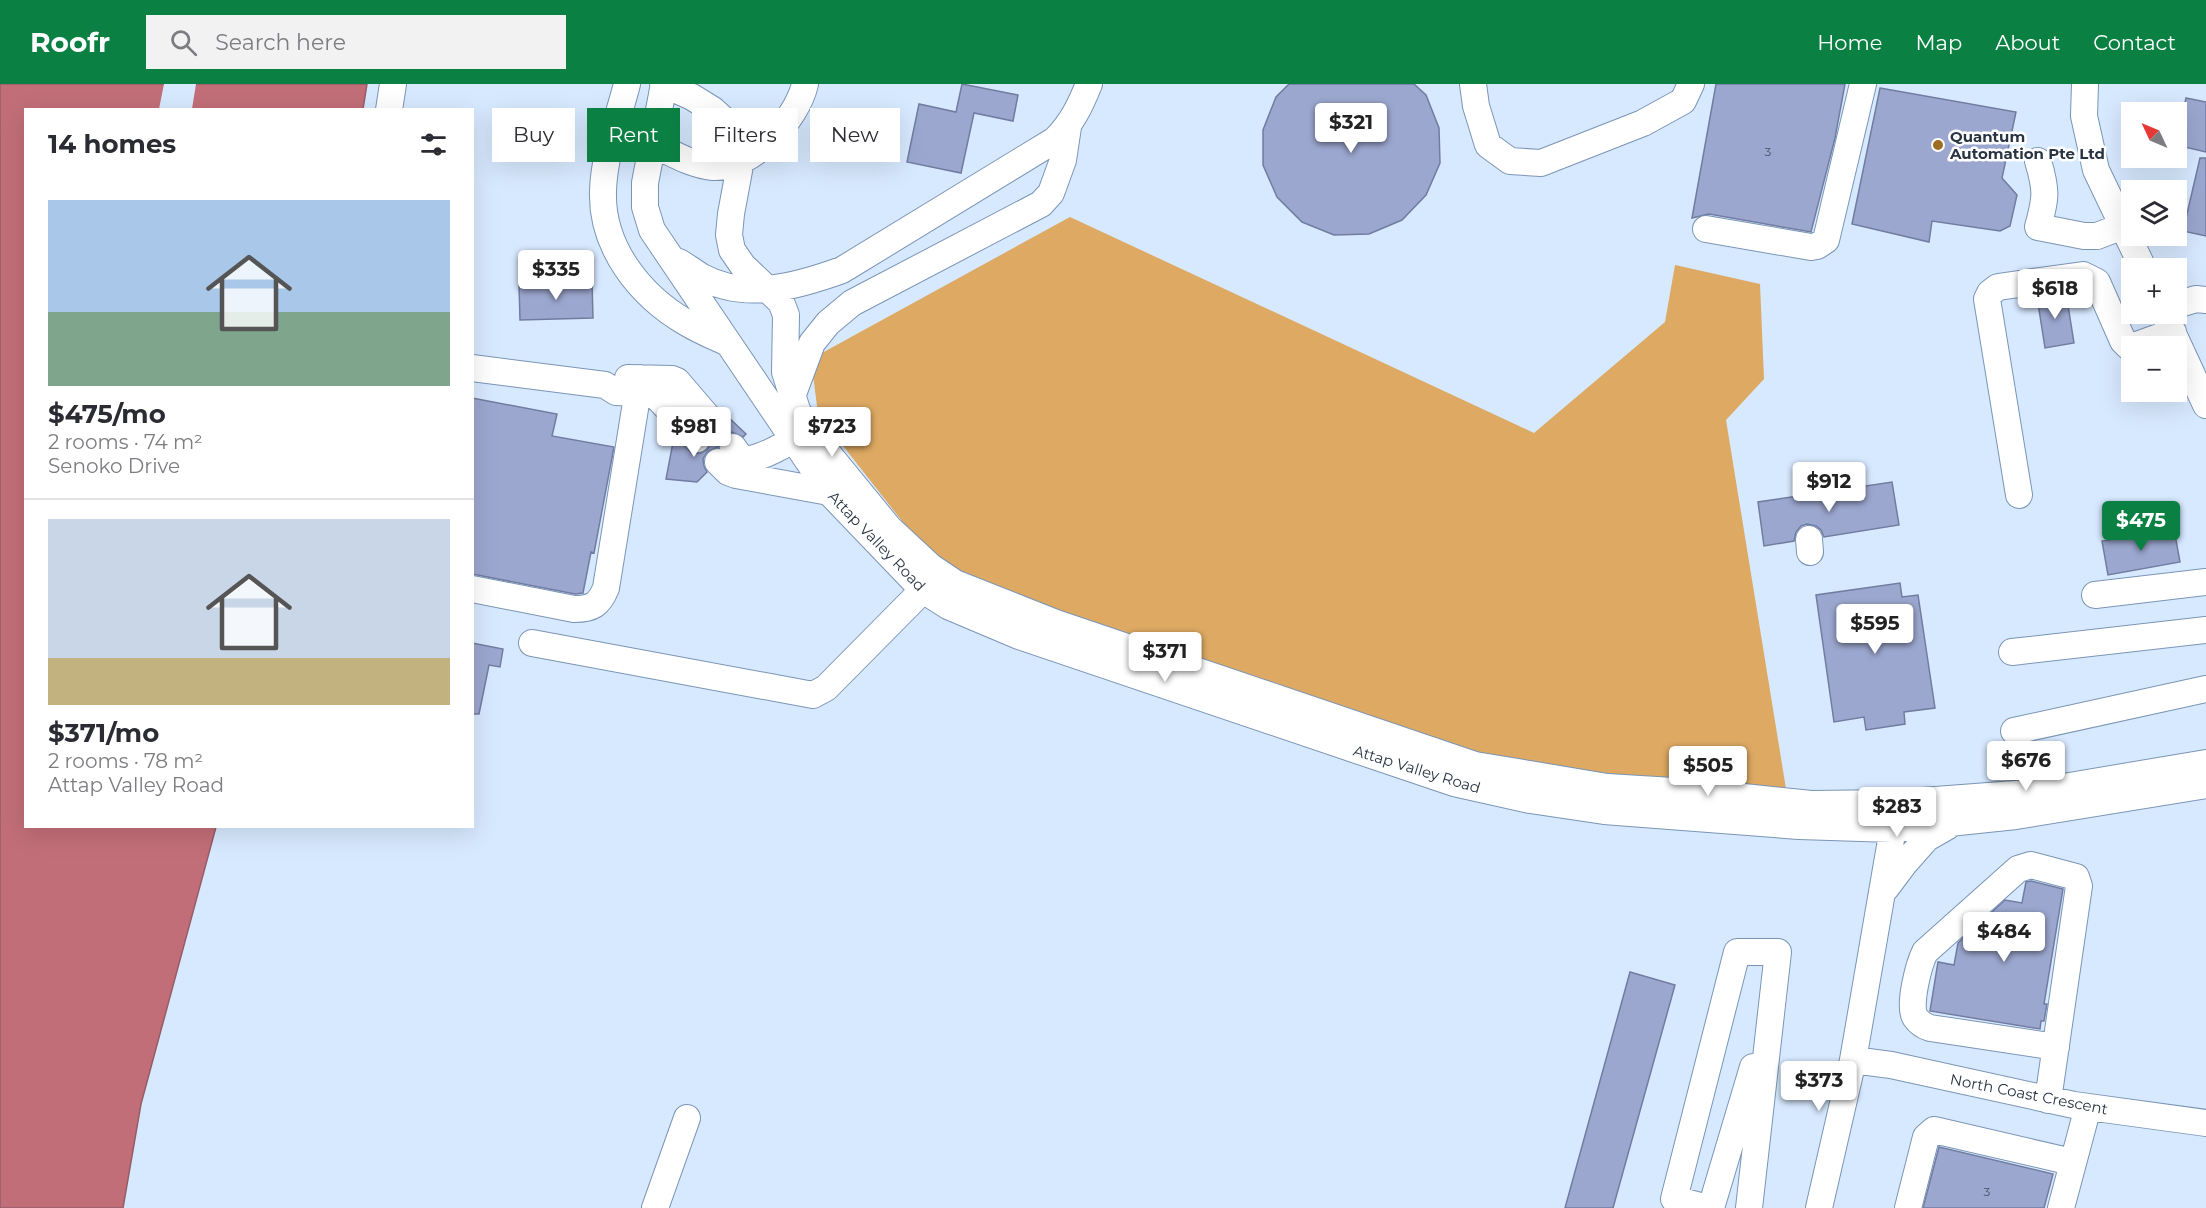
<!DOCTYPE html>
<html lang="en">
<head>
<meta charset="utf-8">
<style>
  :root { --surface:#fff; --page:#f2f2f3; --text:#2b2b33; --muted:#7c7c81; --line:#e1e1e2; --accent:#0b8043 }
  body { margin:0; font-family:Montserrat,sans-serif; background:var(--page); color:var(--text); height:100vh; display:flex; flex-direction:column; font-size:22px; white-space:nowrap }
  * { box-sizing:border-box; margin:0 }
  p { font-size:20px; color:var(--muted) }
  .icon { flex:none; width:33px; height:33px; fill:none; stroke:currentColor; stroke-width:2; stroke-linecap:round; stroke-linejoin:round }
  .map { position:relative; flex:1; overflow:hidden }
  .details { position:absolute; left:24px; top:24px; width:450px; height:720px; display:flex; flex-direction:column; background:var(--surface); border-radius:0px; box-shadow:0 6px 24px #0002 }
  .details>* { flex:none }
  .top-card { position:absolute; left:492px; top:24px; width:570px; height:54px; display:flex; gap:12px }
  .needle { width:39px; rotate:314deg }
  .controls { position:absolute; left:2121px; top:18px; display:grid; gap:12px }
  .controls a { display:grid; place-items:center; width:66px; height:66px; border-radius:0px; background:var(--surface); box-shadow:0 6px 24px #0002; font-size:30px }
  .price { position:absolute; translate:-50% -51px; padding:0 14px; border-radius:6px; background:#fff; color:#222; font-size:20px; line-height:39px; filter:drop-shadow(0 2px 3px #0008) }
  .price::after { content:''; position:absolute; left:50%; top:36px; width:18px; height:14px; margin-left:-9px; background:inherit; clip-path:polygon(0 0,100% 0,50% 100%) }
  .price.on { background:var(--accent); color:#fff }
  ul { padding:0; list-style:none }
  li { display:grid; align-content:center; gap:12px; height:318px; padding:0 24px }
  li+li { border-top:2px solid var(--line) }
  li span { display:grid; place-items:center; height:186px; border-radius:0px; color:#555 }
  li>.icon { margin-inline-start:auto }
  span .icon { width:108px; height:108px; fill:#fffc; stroke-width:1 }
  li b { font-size:26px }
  h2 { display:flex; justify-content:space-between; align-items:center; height:72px; padding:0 24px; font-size:26px }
  .tag { padding:0 21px; border-radius:0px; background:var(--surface); box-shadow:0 6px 24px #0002; font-size:21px; line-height:54px }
  .tag.on { background:var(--accent); color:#fff }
  header { display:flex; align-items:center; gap:36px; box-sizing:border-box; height:84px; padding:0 30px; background:var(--accent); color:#fff }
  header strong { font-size:28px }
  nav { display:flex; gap:33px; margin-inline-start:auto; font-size:21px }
  .search { width:420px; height:54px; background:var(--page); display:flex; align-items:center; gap:15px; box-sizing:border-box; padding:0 21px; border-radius:0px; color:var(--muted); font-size:22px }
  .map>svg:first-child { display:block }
  .forest { fill:#dda963 }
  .water { fill:#c26e78; stroke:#945d68; stroke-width:1.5 }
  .pier { fill:#d7e9ff }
  .building { fill:#9ca7cf; stroke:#727ca1; stroke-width:1.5 }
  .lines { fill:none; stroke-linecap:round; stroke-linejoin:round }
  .minor-casing { stroke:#7a95b6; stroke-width:28 }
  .minor { stroke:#fff; stroke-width:26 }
  .poi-dot { fill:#9f6d22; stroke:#fff; stroke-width:2 }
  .labels { text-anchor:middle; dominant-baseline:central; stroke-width:5; stroke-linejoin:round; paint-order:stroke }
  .number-label { font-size:12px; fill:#465165 }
  .poi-label { font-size:15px; font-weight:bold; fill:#293442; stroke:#fff; text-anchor:start }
  .street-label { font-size:15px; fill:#293442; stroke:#fff }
</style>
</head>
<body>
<header>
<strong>Roofr</strong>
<div class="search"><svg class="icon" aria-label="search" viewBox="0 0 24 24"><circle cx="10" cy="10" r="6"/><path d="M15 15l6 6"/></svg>Search here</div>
<nav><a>Home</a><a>Map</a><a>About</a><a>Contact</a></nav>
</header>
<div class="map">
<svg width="2206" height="1124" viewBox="0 0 2206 1124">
  <rect width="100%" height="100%" fill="#d7e9ff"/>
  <!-- forest -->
  <path class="forest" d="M 1070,133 L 1534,349 L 1665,238 L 1675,181 L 1760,200 L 1764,295 L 1726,336 L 1787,711 L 1457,671 L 938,483 L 818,330 L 811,275 Z"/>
  <!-- water -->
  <path class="water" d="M 0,0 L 367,0 L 363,25 L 26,26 L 26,742 L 216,743 L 141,1020 L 123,1124 L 0,1124 Z"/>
  <!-- pier -->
  <path class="pier" d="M 164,0 L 196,0 L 192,25 L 159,25 Z"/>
  <!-- building -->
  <path class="building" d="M 962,0 L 1018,11 L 1013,37 L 974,29 L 961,89 L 907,78 L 919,20 L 956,28 Z
    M 1289,0 L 1414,0 L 1426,11 L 1439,44 L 1440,79 L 1426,111 L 1402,136 L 1369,150 L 1334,151 L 1302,138 L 1277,113 L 1263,81 L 1263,46 L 1276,13 Z
    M 1716,0 L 1845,0 L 1835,54 L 1811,148 L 1709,130 L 1692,134 Z
    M 1880,4 L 2016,28 L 2002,94 L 2017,111 L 2010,142 L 2000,147 L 1932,137 L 1929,158 L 1852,140 Z
    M 2186,14 L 2206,18 L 2206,68 L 2176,61 Z
    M 2200,74 L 2206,74 L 2206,152 L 2183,147 Z
    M 592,197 L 593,234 L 520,236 L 519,200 Z
    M 2066,209 L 2074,259 L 2045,264 L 2037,213 Z
    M 472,314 L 557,330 L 552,352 L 614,363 L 594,469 L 591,468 L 583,509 L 575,510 L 472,490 Z
    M 725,330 L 746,350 L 743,353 L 732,348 L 724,351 L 720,356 L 718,363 L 707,368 L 703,375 L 704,382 L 707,388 L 697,398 L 666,395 L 674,353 L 692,369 L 701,369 L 708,365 L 712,354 L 722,351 L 727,345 L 728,337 Z
    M 1892,398 L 1899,441 L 1824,453 L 1821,446 L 1816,442 L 1807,440 L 1801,442 L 1796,448 L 1794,457 L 1764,462 L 1758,418 Z
    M 2174,445 L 2180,478 L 2108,491 L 2102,457 Z
    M 1900,499 L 1902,513 L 1918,511 L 1935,624 L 1904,628 L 1905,640 L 1866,646 L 1864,633 L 1834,638 L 1816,511 Z
    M 472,559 L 503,565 L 500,583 L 489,581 L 479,630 L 472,630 Z
    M 2031,797 L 2063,805 L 2044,920 L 2047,920 L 2044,937 L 2041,937 L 2040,945 L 1930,927 L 1938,878 L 1954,881 L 1958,859 L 1964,853 L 1977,855 L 1979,840 L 2005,816 L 2022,819 L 2026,798 Z
    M 1630,888 L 1675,901 L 1613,1124 L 1565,1124 Z
    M 1939,1063 L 2053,1090 L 2044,1124 L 1923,1124 Z"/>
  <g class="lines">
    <defs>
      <path id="minor" d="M 627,0 C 618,35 604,71 603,107 C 601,163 640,212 687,239 C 700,247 715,253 728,259
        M 663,0 L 692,13 L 713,26 L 757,66
        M 664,0 L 645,99 L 645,123 L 652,146 L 829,408 L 923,506 L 948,522 L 1019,552 L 1454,699 L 1530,716 L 1604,727 L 1799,742 L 1892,745 L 2016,732 L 2206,701
        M 1473,0 L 1476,22 L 1488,61 L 1510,77 L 1541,79 L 1643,39 L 1683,17 L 1691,0
        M 2085,0 L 2084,32 L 2096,86 L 2143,184
        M 389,26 L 393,0
        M 653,60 C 672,69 691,81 713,83 C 752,85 797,35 805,0
        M 741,76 L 731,130 L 729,151 L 732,166 L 743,182 L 781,218 L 786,231 L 785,288 L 797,326 L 808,345 L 889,444 L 931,483 L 955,499 L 1056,539 L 1475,681 L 1607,703 L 1706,709 L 1811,720 L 1896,719 L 2028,709 L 2206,679
        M 2038,77 C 2047,107 2046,114 2038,143 L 2084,152 L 2097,152 L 2123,142
        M 1706,145 L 1811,163 L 1817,162 L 1826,156 L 1863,0
        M 679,178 C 687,183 694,188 702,193 C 746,217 798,202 842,186 L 1055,56 C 1072,39 1080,22 1089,0
        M 2176,221 L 2196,215 L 2206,216
        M 2164,230 L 2206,321
        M 472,284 L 605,301 L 616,308 L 654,310 L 697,355
        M 628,294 L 672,295 L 677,297 L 713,339
        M 793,310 L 812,259 L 828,239 L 852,219 L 1041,120 L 1051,109 L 1063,76 L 1068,43
        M 733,363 C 736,367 739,372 743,374 C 755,380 795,355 806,347
        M 718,378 L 728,388 L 736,391 L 829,408
        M 2019,411 L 1987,215 L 1990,209 L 1998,203 L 2083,191 L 2097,198 L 2123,257 L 2128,262 L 2134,262 L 2173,248
        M 1809,455 L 1810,468
        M 472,505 L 574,525 C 592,525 599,521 606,504 L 640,294
        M 2095,511 L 2206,498
        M 532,559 L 813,611 L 826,604 L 923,506
        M 2012,568 L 2206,546
        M 2014,647 L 2206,605
        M 1886,804 L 1904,780 L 1927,754 L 1948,742
        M 1853,976 L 1891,981 L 2074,1021 L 2206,1039
        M 2048,1016 L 2079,802 L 2076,793 L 2031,781 L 2018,785 L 1925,868 C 1919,880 1908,921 1915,933 C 1919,939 1924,942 1930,944 L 2056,963
        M 655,1124 L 687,1034
        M 1708,1124 L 1674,1115 L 1737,868 L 1778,868 L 1749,1124
        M 1711,1124 L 1753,983
        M 1819,1124 L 1853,976 L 1890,762 L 1895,728
        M 1908,1124 L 1926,1053 L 1934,1046 L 2072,1078
        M 2061,1124 L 2088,1023"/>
    </defs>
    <!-- minor casing -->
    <use href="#minor" class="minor-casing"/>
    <!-- minor -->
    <use href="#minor" class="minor"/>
  </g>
  <!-- markers -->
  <circle class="poi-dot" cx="1938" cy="61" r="6"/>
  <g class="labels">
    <!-- number labels -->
    <g class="number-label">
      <text x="1768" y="67">3</text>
      <text x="1987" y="1107">3</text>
    </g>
    <!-- poi labels -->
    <g class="poi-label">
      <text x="1950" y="52">Quantum<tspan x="1950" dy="17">Automation Pte Ltd</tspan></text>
    </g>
    <!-- street labels -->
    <g class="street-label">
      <text transform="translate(877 457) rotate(46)">Attap Valley Road</text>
      <text transform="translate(1417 685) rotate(17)">Attap Valley Road</text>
      <text transform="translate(2029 1010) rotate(11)">North Coast Crescent</text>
    </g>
  </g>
</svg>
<div class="controls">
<a><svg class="needle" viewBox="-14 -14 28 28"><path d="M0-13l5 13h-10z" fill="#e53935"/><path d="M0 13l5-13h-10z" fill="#7c7c81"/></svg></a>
<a><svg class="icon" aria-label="layers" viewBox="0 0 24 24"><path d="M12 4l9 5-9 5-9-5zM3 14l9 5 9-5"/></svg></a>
<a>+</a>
<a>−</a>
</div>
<b class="price" style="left:1351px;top:70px">$321</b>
<b class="price" style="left:556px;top:217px">$335</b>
<b class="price" style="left:2055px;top:236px">$618</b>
<b class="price" style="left:694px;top:374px">$981</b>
<b class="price" style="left:832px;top:374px">$723</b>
<b class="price" style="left:1829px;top:429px">$912</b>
<b class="price on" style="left:2141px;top:468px">$475</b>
<b class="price" style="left:1875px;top:571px">$595</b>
<b class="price" style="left:1165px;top:599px">$371</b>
<b class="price" style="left:2026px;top:708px">$676</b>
<b class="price" style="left:1708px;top:713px">$505</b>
<b class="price" style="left:1897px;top:754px">$283</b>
<b class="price" style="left:2004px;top:879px">$484</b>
<b class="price" style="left:1819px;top:1028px">$373</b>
<div class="top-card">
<a class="tag">Buy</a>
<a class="tag on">Rent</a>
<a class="tag">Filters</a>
<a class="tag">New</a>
</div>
<section class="details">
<h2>14 homes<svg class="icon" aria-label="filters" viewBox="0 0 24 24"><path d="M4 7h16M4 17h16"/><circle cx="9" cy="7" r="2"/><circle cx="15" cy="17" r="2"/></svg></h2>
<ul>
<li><span style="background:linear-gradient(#a9c7e8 60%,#7fa58c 0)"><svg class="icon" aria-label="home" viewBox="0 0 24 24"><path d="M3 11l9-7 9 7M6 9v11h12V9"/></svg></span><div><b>$475/mo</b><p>2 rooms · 74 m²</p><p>Senoko Drive</p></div></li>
<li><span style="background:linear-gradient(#c9d6e8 75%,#c2b280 0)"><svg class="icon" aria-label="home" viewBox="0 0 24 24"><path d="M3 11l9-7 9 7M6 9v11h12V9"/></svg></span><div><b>$371/mo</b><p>2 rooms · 78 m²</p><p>Attap Valley Road</p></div></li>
</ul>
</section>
</div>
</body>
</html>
